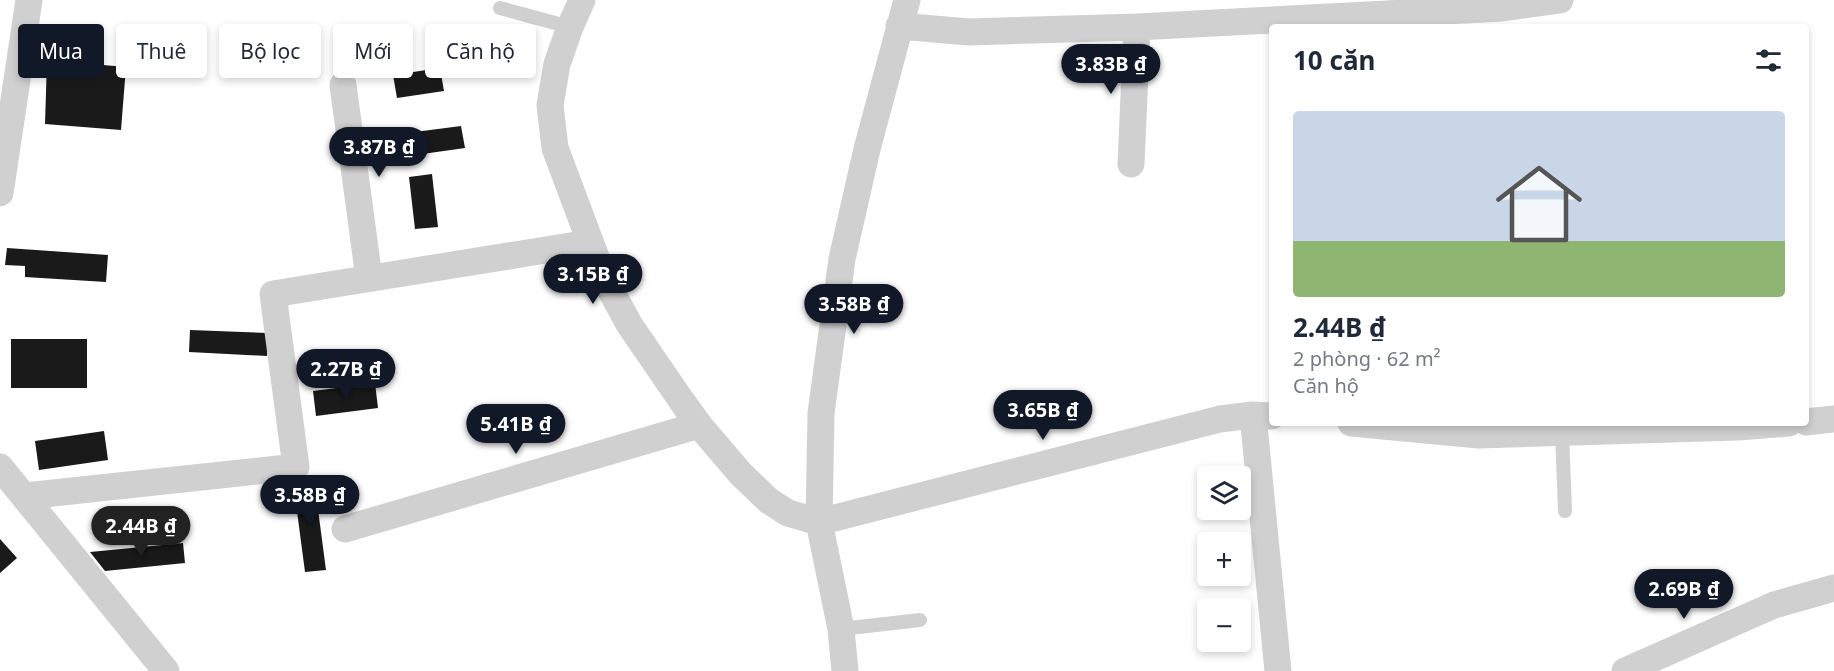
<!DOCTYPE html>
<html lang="vi">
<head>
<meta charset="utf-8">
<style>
  :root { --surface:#fff; --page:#f6f6f7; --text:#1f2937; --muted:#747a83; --line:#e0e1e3; --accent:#111827 }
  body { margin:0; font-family:"Noto Sans",sans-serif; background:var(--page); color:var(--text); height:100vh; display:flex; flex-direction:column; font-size:22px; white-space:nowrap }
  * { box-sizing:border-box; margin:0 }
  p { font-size:20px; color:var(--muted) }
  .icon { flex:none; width:33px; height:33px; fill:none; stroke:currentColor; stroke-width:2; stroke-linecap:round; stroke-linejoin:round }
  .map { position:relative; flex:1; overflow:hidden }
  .side { position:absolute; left:1269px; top:24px; width:540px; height:402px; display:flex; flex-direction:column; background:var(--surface); border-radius:6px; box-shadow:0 3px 9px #0003 }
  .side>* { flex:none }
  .banner { position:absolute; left:18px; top:24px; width:570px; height:54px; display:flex; gap:12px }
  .controls { position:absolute; left:1197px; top:466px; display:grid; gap:12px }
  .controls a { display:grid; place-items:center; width:54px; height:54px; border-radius:6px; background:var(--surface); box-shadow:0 3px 9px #0003; font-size:30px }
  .price { position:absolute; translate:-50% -51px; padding:0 14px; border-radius:21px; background:var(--accent); color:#fff; font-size:20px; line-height:39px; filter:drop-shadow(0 2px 3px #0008) }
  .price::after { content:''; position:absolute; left:50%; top:36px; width:18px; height:14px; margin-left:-9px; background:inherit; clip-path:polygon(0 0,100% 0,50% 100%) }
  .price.active { background:#222; color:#fff }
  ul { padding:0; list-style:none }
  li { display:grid; align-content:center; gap:12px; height:318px; padding:0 24px }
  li+li { border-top:2px solid var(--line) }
  li span { display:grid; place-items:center; height:186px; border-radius:6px; color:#555 }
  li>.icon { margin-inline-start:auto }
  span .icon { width:108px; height:108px; fill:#fffc; stroke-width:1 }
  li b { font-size:26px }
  h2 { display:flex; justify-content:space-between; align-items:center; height:72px; padding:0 24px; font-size:26px }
  .tag { padding:0 21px; border-radius:6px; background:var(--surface); box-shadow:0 3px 9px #0003; font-size:21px; line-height:54px }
  .tag.active { background:var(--accent); color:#fff }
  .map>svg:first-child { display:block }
  .building { fill:#1a1a1a }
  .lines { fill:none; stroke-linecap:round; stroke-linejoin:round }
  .lane { stroke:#d0d0d0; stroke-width:14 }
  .street { stroke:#d0d0d0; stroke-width:27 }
</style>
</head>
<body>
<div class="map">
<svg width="1834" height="671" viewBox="0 0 1834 671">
  <rect width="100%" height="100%" fill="#fff"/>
  <!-- building -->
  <path class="building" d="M 47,60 L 126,67 L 121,130 L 45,124 Z
    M 440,68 L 444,91 L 397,98 L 393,75 Z
    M 461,126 L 465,148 L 387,159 L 384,136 Z
    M 432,174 L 438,227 L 415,229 L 409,177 Z
    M 7,248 L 108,255 L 106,282 L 25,277 L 25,266 L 5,265 Z
    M 190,330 L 268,333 L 267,356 L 189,352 Z
    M 11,339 L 87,339 L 87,388 L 11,388 Z
    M 375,383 L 378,408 L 316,416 L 313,391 Z
    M 104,431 L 108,460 L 39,470 L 35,441 Z
    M 314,479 L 326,570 L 305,572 L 293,481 Z
    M 0,539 L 17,558 L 0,573 Z
    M 183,543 L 185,563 L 105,571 L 90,552 Z"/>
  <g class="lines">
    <!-- lane -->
    <path class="lane" d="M 500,8 L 570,27
      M 1562,433 L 1565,511
      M 841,629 L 920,620"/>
    <!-- street -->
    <path class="street" d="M 582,0 L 570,27 L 557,64 L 550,105 L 555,148 L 603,276 L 629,324 L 681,400 L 699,425 L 740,473 L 769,501 L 788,513 L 819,522 L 1220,419 L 1253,415 L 1272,416
      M 899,26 L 969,32 L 1137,27 L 1502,8 L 1560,0
      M 343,85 L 369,278
      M 1131,164 L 1137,27
      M 0,193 L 29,0
      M 1253,415 L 1278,671
      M 1806,422 L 1834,419
      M 1351,423 L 1479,435 L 1738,427 L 1789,423
      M 0,467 L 166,671
      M 25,496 L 296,467 L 273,294 L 589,243
      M 345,529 L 699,425
      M 845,671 L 841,629 L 819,522 L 821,413 L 842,259 L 867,149 L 907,0
      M 1625,671 L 1774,605 L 1834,588"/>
  </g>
</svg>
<div class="controls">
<a><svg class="icon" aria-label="layers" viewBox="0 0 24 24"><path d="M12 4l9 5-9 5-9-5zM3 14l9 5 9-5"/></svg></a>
<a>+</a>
<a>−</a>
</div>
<b class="price" style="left:1111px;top:95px">3.83B ₫</b>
<b class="price" style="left:379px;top:178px">3.87B ₫</b>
<b class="price" style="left:593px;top:305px">3.15B ₫</b>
<b class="price" style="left:854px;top:335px">3.58B ₫</b>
<b class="price" style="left:346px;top:400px">2.27B ₫</b>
<b class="price" style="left:1043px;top:441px">3.65B ₫</b>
<b class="price" style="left:516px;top:455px">5.41B ₫</b>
<b class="price" style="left:310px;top:526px">3.58B ₫</b>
<b class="price active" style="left:141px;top:557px">2.44B ₫</b>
<b class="price" style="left:1684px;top:620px">2.69B ₫</b>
<div class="banner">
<a class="tag active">Mua</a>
<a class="tag">Thuê</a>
<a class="tag">Bộ lọc</a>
<a class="tag">Mới</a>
<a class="tag">Căn hộ</a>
</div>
<section class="side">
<h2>10 căn<svg class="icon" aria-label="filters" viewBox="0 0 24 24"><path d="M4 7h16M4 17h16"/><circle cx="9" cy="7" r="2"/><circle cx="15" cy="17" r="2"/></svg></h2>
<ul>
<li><span style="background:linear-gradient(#c9d6e8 70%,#8fb573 0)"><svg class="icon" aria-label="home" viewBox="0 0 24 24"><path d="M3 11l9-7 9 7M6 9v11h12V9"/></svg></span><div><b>2.44B ₫</b><p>2 phòng · 62 m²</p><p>Căn hộ</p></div></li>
</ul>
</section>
</div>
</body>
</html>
